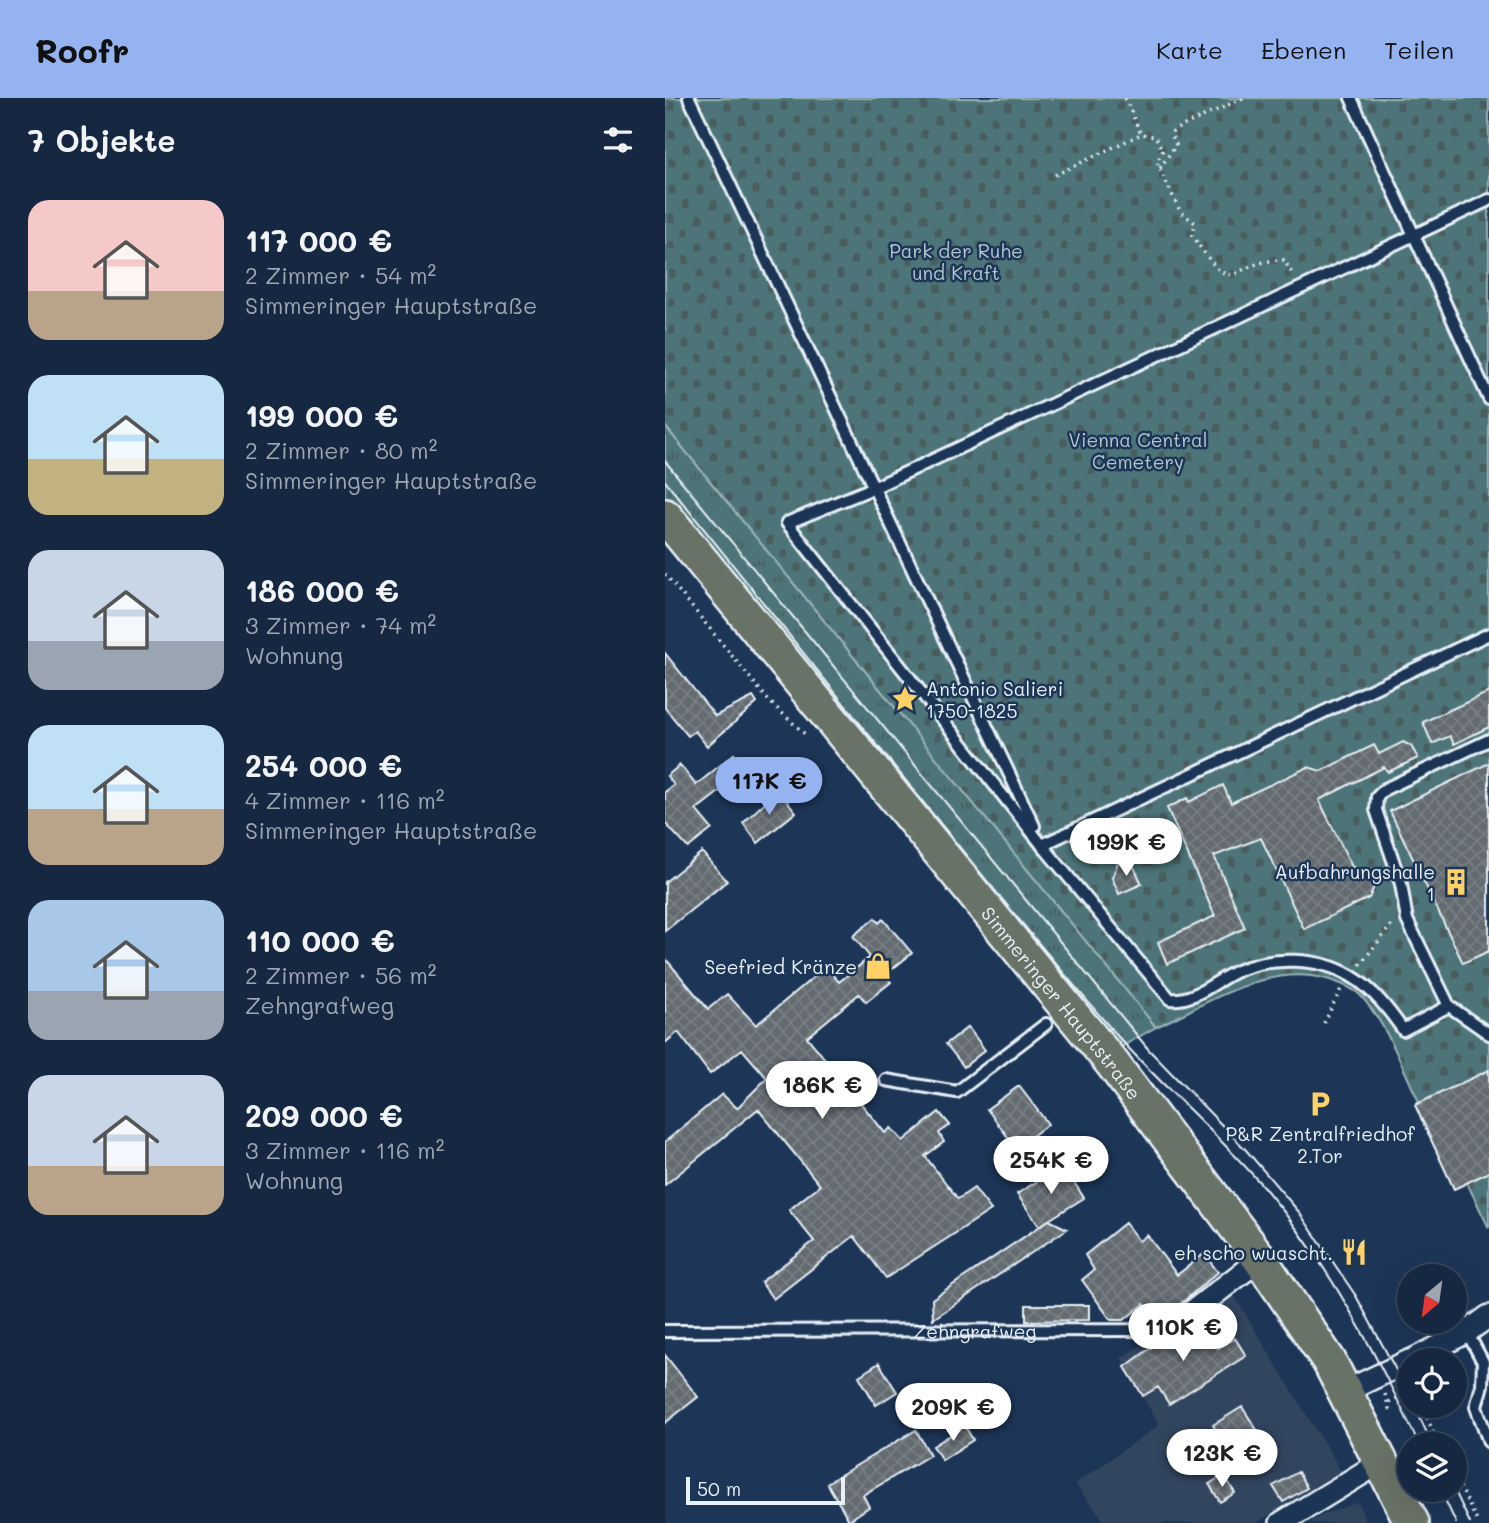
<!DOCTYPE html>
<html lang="de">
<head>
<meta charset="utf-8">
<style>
  :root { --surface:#162841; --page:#23344c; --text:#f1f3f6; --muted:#9ea6b1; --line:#35445a; --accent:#95b2f1 }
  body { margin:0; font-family:Mali,sans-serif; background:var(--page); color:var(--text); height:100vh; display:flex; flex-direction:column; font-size:26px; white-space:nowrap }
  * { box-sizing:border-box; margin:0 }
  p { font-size:23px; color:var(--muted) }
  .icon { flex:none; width:38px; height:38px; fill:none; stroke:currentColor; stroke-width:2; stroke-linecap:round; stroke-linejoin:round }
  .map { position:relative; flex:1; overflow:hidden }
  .drawer { display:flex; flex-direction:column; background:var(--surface); width:665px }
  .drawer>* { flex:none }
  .needle { width:46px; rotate:209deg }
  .tools { position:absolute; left:732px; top:1166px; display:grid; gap:14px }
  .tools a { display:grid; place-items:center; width:70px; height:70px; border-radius:50%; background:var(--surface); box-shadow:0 7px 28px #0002,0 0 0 2px var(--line); font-size:35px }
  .scale { position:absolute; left:21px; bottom:18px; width:159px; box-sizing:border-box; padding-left:7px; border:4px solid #e8f1f8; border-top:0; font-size:19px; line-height:24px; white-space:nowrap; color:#e8f1f8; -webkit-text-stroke:5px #1d3557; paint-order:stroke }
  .price { position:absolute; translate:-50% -60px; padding:0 16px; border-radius:24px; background:#fff; color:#222; font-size:23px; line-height:46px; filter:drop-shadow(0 2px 4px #0008) }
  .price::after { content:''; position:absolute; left:50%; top:42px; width:21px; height:16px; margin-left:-10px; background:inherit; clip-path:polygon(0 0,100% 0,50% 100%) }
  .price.active { background:var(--accent); color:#111 }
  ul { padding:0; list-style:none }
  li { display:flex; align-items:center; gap:21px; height:175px; padding:0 28px }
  li span { display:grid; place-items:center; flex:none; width:196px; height:140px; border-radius:21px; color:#555 }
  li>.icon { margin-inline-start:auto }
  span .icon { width:84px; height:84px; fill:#fffc; stroke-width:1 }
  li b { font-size:30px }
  h2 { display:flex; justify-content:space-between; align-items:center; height:84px; padding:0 28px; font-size:30px }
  header { display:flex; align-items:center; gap:42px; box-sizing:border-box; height:98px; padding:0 35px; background:var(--accent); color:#111 }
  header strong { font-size:33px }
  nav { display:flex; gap:38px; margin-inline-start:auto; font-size:24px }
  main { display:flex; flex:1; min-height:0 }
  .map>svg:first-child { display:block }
  .built { fill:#32455e }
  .grass { fill:url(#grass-tufts); stroke:#9ab3b8; stroke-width:2 }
  .cemetery { fill:url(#cemetery-stones); stroke:#9ab3b8; stroke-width:2 }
  .building { fill:url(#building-cross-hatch); stroke:#e8f1f8; stroke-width:2 }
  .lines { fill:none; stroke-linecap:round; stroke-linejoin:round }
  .lane-casing { stroke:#e8f1f8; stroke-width:16 }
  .street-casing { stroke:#e8f1f8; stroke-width:26 }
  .primary-casing { stroke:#e8f1f8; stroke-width:38 }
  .path { stroke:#e8f1f8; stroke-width:3.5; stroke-dasharray:2 5; stroke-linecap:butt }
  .lane { stroke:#1d3557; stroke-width:10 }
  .street { stroke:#1d3557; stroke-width:21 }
  .primary { stroke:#697266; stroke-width:33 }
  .tram { stroke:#e8f1f8; stroke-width:2 }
  .labels { text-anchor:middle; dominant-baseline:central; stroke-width:5; stroke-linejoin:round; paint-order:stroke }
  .park-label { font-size:19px; fill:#b2c6cc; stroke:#1d3557 }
  .poi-label { font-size:19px; fill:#e8f1f8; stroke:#1d3557; text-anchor:end }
  .street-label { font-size:19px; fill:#e8f1f8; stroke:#1d3557 }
</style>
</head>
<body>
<header>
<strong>Roofr</strong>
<nav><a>Karte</a><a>Ebenen</a><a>Teilen</a></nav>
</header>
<main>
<section class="drawer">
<h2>7 Objekte<svg class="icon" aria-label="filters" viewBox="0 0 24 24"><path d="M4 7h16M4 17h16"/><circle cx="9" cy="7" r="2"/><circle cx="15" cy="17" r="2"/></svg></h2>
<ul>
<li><span style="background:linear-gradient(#f6c9c9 65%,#b9a48a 0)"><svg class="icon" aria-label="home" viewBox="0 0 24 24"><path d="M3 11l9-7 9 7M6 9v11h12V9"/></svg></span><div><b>117 000 €</b><p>2 Zimmer · 54 m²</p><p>Simmeringer Hauptstraße</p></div></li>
<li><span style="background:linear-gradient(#bfe0f5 60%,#c2b280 0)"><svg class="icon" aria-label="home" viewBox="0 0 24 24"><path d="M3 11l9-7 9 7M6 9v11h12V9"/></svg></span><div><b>199 000 €</b><p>2 Zimmer · 80 m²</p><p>Simmeringer Hauptstraße</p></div></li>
<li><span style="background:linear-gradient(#c9d6e8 65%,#9aa5b1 0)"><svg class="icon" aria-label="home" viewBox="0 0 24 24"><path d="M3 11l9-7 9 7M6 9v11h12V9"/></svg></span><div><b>186 000 €</b><p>3 Zimmer · 74 m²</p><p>Wohnung</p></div></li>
<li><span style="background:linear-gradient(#bfe0f5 60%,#b9a48a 0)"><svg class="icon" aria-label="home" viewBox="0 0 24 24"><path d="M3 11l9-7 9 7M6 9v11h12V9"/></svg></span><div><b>254 000 €</b><p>4 Zimmer · 116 m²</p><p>Simmeringer Hauptstraße</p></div></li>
<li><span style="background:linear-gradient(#a9c7e8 65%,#9aa5b1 0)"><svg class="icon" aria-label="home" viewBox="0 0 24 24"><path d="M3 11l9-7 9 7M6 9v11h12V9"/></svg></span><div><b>110 000 €</b><p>2 Zimmer · 56 m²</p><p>Zehngrafweg</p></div></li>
<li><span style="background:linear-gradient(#c9d6e8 65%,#b9a48a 0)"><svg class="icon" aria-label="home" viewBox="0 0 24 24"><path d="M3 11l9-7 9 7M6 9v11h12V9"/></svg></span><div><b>209 000 €</b><p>3 Zimmer · 116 m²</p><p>Wohnung</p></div></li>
</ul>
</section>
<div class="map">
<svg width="824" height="1425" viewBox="0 0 824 1425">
  <defs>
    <pattern id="grass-tufts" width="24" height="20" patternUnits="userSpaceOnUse" patternTransform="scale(1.75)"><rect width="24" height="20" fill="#4d7579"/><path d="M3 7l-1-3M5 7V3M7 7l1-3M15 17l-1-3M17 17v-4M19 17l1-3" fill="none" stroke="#495c5f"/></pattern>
    <pattern id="cemetery-stones" width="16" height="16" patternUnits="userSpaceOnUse" patternTransform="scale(1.75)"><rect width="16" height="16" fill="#4d7579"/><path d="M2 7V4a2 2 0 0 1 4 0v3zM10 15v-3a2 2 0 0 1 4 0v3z" fill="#495c5f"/></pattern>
    <pattern id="building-cross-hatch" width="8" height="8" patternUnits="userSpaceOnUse" patternTransform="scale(1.75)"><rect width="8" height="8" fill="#636a6f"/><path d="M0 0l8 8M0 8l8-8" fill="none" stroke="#798084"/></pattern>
  </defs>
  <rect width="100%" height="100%" fill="#1d3557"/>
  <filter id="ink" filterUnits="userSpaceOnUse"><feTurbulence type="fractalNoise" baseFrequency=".0143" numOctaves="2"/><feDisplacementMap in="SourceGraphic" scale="14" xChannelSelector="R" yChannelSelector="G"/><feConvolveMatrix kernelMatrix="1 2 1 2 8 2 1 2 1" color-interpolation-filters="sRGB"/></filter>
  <g filter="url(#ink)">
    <!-- built -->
    <path class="built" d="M 565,1191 L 676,1373 L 591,1425 L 441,1425 L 410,1386 L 494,1327 L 456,1260 Z
      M 693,1404 L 701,1425 L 644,1425 L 658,1417 Z"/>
    <!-- grass -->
    <path class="grass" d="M 0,328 L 491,929 L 451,952 L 0,400 Z"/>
    <!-- cemetery -->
    <path class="cemetery" d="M 0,0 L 824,0 L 824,1130 L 802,1085 L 789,1091 L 750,1007 L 754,1004 C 737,969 722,926 695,897 C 689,891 679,887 671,884 C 610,860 546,904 491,929 L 0,328 Z"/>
    <!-- building -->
    <path class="building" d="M 0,555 L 50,618 L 88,599 L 92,605 L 42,648 L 30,633 L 23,638 L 0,610 Z
      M 824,594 L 824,629 L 789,646 L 785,638 L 767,646 L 758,624 Z
      M 738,644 L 746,648 L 753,660 L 723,674 L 719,669 L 654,702 L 687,769 L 701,773 L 709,789 L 704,800 L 639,831 L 596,740 L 549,758 L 580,830 L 502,866 L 493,844 L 550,818 L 502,710 L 522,700 L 524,704 L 558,687 L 566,705 L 643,669 L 656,673 L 709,647 L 714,656 Z
      M 69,656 L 82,672 L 31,712 L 47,731 L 23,750 L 0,725 L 0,694 L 9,687 L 2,678 L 15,667 L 31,687 Z
      M 824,665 L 824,853 L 798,865 L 725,713 Z
      M 113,692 L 131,714 L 93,745 L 78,725 Z
      M 37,754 L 62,783 L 0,833 L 0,784 Z
      M 453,764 L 469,769 L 477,786 L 454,796 L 447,780 Z
      M 210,820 L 214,825 L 218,821 L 247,855 L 220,877 L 226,884 L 201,904 L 194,896 L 142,939 L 220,1035 L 226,1030 L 238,1043 L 274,1014 L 285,1027 L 274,1035 L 279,1044 L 260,1058 L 293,1101 L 309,1090 L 326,1112 L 221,1180 L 189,1138 L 108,1201 L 96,1184 L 149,1143 L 124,1112 L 155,1087 L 93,1011 L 0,1087 L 0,1044 L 57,996 L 72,1010 L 102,980 L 77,951 L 45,976 L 13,934 L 0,945 L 0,860 L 43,911 L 62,896 L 91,927 L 161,869 L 174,884 L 205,859 L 188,838 Z
      M 303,929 L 320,952 L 299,969 L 281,946 Z
      M 824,972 L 824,1074 L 789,1091 L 750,1007 Z
      M 354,988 L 383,1026 L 351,1050 L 322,1011 Z
      M 398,1067 L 419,1100 L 374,1128 L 352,1096 Z
      M 384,1122 L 402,1131 L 268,1221 L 267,1201 Z
      M 460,1125 L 474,1143 L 482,1137 L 512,1177 L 539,1156 L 553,1174 L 513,1208 L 485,1213 L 479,1206 L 459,1222 L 446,1222 L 417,1182 L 429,1172 L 420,1157 Z
      M 361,1207 L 424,1207 L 424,1222 L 361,1223 Z
      M 536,1223 L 553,1250 L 570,1240 L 581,1258 L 504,1306 L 493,1289 L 478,1298 L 460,1269 L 499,1240 L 522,1234 Z
      M 0,1257 L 33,1299 L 0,1325 Z
      M 214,1265 L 232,1294 L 211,1307 L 194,1278 Z
      M 577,1309 L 596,1338 L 567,1357 L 548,1327 Z
      M 300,1328 L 308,1342 L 277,1362 L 268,1348 Z
      M 251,1332 L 265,1357 L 198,1397 L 204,1409 L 184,1422 L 162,1385 Z
      M 633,1374 L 642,1390 L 618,1404 L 608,1388 Z
      M 559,1377 L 570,1395 L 555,1404 L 544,1386 Z"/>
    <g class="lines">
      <defs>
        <g id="lane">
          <path d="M 24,0 L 369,728"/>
          <path d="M 686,0 L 824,301"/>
          <path d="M 824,642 L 720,691 L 712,699 L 711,712 L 736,786 L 742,822 L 784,908 L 824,936"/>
          <path d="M 377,747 L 824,536"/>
          <path d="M 784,908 L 738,932 C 724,912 708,891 686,878 C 654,859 606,858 572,873 C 550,883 529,904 505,901 L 377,747 L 122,425 L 208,390 L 824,102"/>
          <path d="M 221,982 L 292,994 L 381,926"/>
          <path id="s1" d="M 0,1233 L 503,1232 L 515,1223"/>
          <path d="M 802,1234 L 818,1264 L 817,1287 L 811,1309 L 824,1344"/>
        </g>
        <path id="street" d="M 515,1223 L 595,1161
          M 747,1262 L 802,1234 L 824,1218
          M 681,1293 L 744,1263
          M 616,1425 L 716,1364"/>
        <g id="primary">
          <path id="s2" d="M 0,418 L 447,965 L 595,1161 L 664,1263 L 747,1425"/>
        </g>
      </defs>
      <!-- lane casing -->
      <use href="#lane" class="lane-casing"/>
      <!-- street casing -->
      <use href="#street" class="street-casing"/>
      <!-- primary casing -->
      <use href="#primary" class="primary-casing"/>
      <!-- path -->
      <path class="path" d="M 460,0 L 476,36 L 490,38 L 498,52 L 492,65 L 515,113 L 530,125 L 527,137 C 574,208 560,162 619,162 L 628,177
        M 495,70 L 511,47 L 506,35 L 509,32 L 578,0
        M 390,77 L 476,36
        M 0,476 L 104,603 L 142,638
        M 695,867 L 727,826
        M 659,925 L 677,889
        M 720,1296 L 724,1311 L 721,1313
        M 724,1304 L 744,1294
        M 756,1307 L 774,1346
        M 789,1376 L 813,1425"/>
      <!-- lane -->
      <use href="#lane" class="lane"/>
      <!-- street -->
      <use href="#street" class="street"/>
      <!-- primary -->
      <use href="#primary" class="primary"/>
      <!-- tram -->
      <path class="tram" d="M 0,363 L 484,952 L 581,1052 L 634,1114 L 691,1198 L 744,1296
        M 0,383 C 149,566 294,754 448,933 C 497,989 554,1036 602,1093 C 666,1169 711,1256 754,1346
        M 749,1307 L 767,1346
        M 775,1391 L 791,1425
        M 789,1391 L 805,1425"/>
    </g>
  </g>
  <!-- icons -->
  <defs>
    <symbol id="sight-bare" viewBox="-9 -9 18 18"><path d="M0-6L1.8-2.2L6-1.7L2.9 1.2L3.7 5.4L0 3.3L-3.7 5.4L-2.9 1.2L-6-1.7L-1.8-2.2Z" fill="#ffd166" stroke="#1d3557" stroke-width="2.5" paint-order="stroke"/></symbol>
    <symbol id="building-bare" viewBox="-9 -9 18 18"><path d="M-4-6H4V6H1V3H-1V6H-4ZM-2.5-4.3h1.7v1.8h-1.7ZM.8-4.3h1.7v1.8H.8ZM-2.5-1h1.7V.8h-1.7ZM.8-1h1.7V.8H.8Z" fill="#ffd166" stroke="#1d3557" stroke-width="2.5" paint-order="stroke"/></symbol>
    <symbol id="shop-bare" viewBox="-9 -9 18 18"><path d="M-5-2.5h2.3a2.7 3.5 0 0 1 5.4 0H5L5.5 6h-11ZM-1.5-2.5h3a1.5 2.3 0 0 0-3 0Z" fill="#ffd166" stroke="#1d3557" stroke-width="2.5" paint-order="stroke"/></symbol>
    <symbol id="parking-bare" viewBox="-9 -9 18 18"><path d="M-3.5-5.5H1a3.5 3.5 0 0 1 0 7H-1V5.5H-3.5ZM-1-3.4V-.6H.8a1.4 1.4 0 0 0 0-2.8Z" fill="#ffd166" stroke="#1d3557" stroke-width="2.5" paint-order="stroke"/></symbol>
    <symbol id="restaurant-bare" viewBox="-9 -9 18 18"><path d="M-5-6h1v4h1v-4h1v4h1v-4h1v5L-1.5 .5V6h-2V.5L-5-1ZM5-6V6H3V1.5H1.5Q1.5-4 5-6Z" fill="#ffd166" stroke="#1d3557" stroke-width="2.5" paint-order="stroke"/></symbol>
  </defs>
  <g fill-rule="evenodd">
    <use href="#sight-bare" x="221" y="582" width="38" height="38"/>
    <use href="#building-bare" x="772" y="765" width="38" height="38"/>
    <use href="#shop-bare" x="194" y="849" width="38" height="38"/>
    <use href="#parking-bare" x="636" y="987" width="38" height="38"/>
    <use href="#restaurant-bare" x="670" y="1135" width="38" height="38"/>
  </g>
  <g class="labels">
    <!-- park labels -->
    <g class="park-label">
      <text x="291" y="152">Park der Ruhe<tspan x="291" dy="22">und Kraft</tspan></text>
      <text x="473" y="341">Vienna Central<tspan x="473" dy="22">Cemetery</tspan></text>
    </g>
    <!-- poi labels -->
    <g class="poi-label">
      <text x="261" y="590" text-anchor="start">Antonio Salieri<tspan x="261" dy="22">1750-1825</tspan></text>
      <text x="770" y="773">Aufbahrungshalle<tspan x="770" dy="22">1</tspan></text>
      <text x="192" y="868">Seefried Kränze</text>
      <text x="655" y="1035" text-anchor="middle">P&amp;R Zentralfriedhof<tspan x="655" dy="22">2.Tor</tspan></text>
      <text x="668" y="1154">eh scho wuascht.</text>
    </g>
    <!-- street labels -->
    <g class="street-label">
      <text stroke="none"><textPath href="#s2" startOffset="628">Simmeringer Hauptstraße</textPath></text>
      <text stroke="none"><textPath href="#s1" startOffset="310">Zehngrafweg</textPath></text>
    </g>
  </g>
</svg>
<div class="tools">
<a><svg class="needle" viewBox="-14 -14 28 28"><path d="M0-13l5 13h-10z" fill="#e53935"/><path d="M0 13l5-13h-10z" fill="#9ea6b1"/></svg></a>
<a><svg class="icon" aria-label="locate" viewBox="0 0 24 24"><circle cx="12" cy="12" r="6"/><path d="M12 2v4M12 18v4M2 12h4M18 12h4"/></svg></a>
<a><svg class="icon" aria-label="layers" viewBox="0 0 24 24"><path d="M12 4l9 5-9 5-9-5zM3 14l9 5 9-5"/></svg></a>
</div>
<div class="scale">50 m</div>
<b class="price active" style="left:104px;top:719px">117K €</b>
<b class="price" style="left:461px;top:780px">199K €</b>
<b class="price" style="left:157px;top:1023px">186K €</b>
<b class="price" style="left:386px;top:1098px">254K €</b>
<b class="price" style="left:518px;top:1265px">110K €</b>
<b class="price" style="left:288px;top:1345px">209K €</b>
<b class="price" style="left:557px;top:1391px">123K €</b>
</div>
</main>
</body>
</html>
